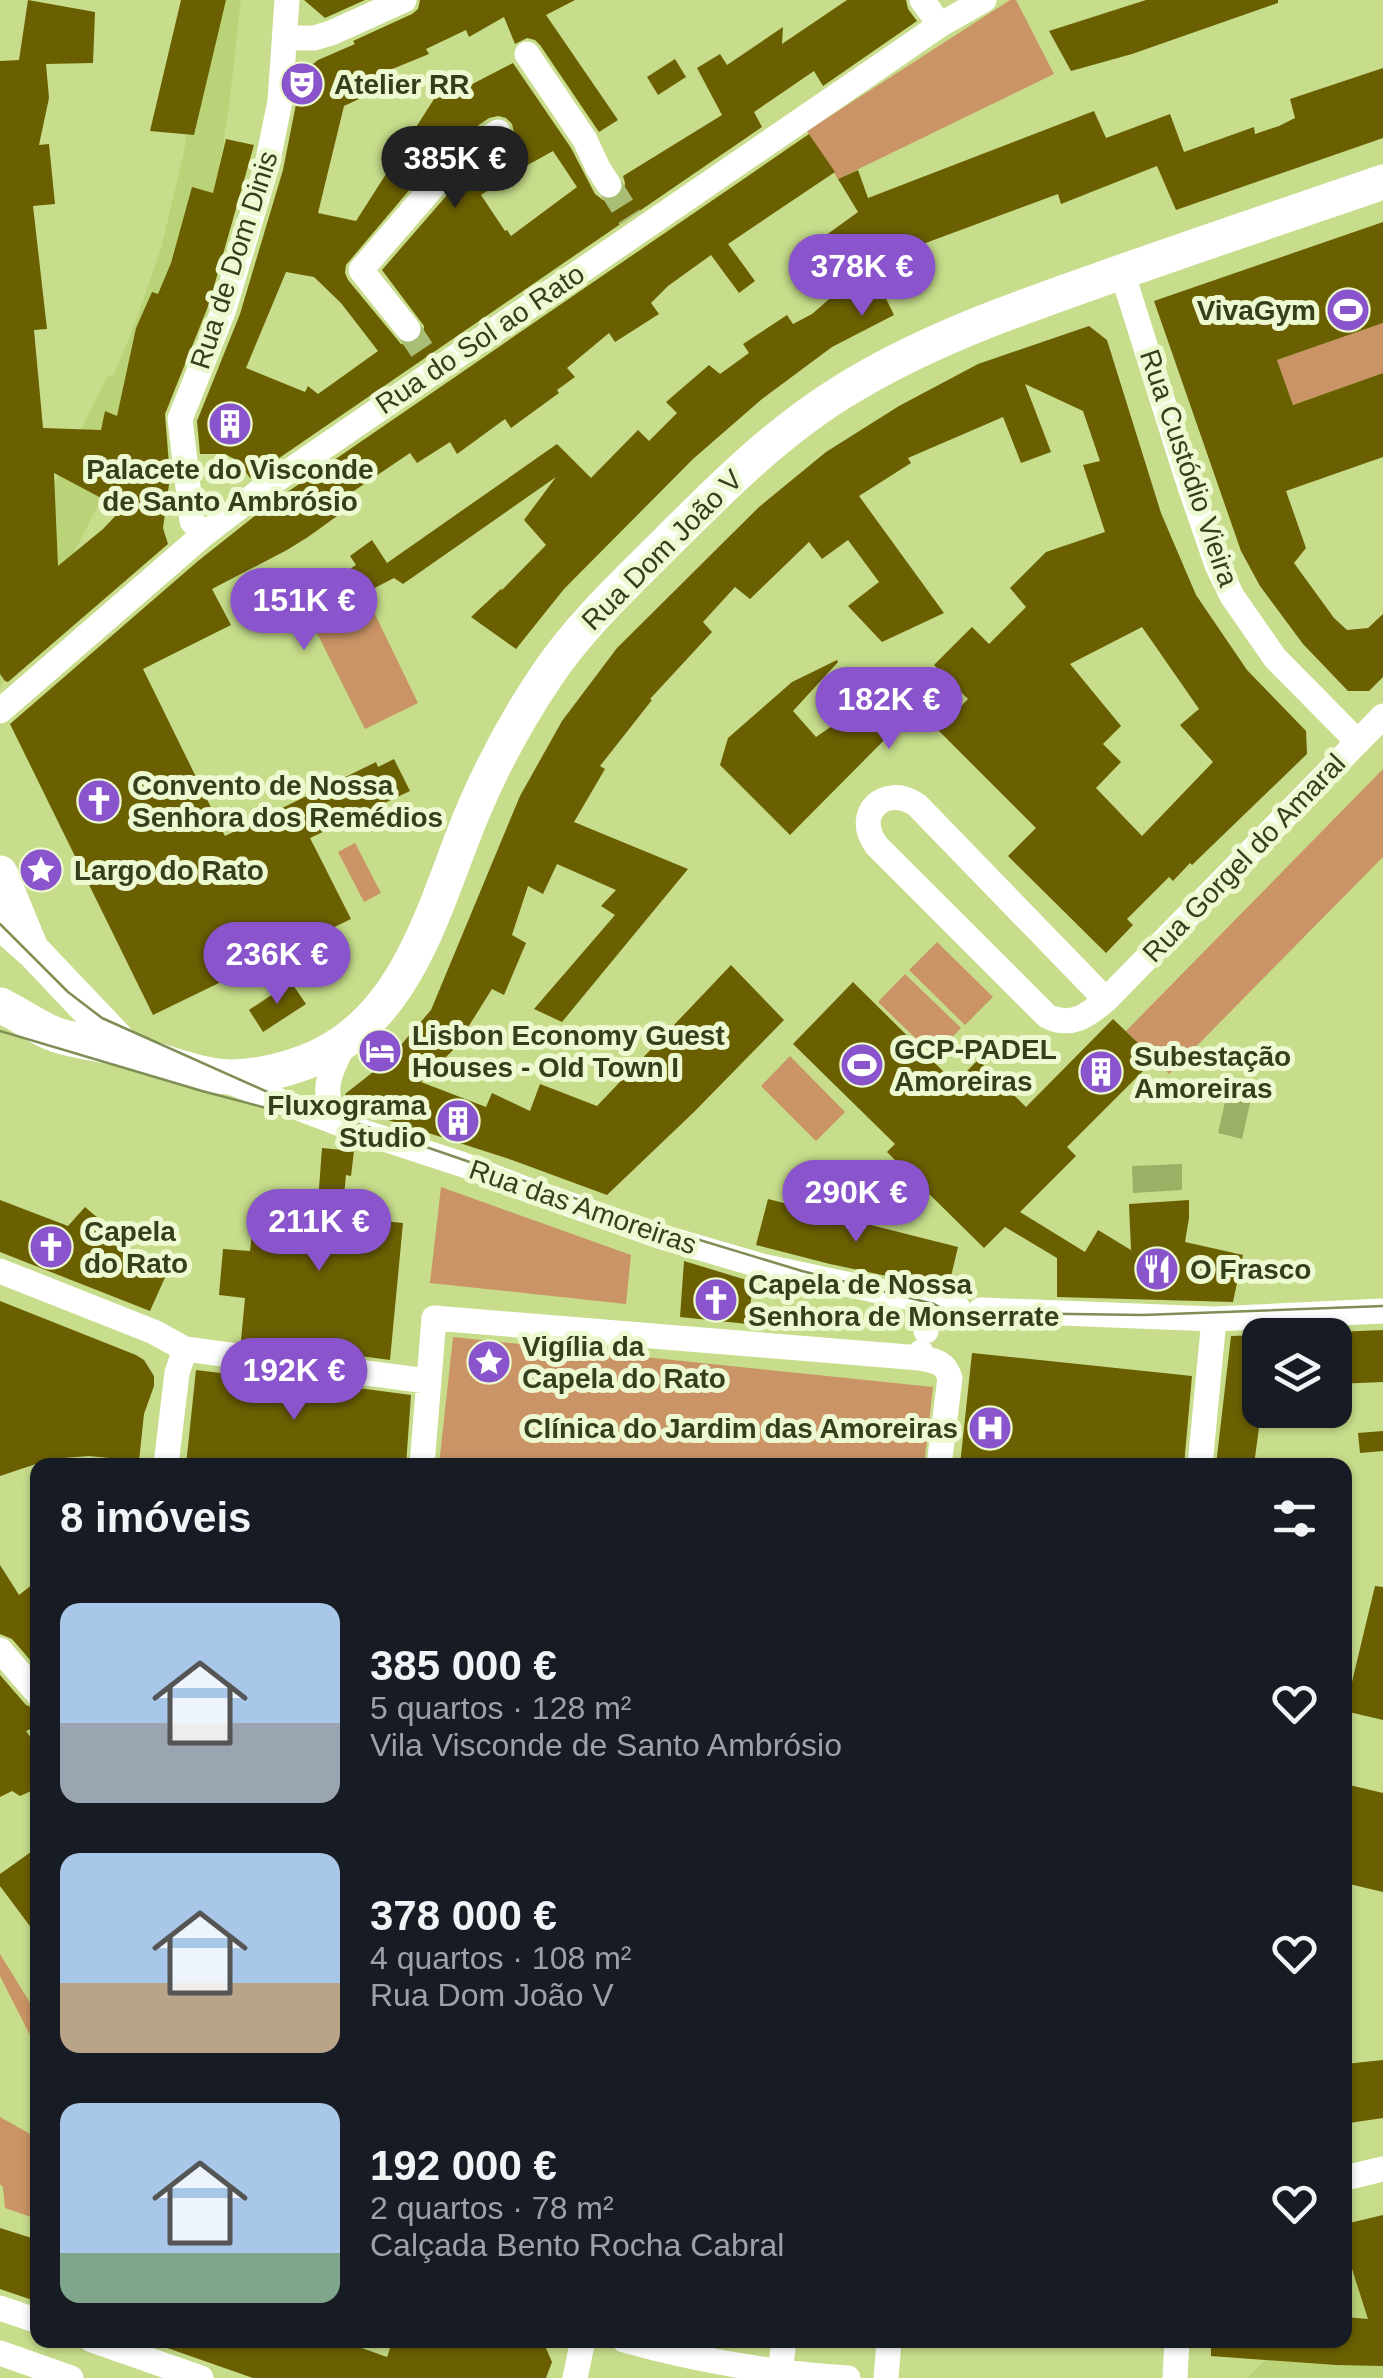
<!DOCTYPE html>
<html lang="pt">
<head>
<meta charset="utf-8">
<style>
  :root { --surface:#171b24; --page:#242831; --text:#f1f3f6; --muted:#9ea1a6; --accent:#8954cc }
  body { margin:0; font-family:Arial,sans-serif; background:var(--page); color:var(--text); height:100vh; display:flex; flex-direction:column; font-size:38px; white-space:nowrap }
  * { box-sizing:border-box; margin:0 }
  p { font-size:32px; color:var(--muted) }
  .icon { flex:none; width:55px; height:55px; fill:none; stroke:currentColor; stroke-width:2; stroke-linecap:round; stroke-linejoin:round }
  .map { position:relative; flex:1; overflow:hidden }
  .panel { position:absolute; left:30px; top:1458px; width:1322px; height:890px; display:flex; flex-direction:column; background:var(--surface); border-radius:20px; box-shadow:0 2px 8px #0004 }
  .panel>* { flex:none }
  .controls { position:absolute; left:1242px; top:1318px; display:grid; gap:20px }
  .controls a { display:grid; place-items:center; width:110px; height:110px; border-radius:20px; background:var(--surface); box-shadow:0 2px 8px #0004; font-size:50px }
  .price { position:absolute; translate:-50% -85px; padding:0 22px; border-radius:35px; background:var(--accent); color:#fff; font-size:32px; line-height:65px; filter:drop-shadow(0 2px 5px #0008) }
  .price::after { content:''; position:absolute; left:50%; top:60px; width:30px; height:22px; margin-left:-15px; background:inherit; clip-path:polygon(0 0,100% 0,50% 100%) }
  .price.on { background:#222; color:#fff }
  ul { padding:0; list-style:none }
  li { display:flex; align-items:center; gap:30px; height:250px; padding:0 30px }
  li span { display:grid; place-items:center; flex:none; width:280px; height:200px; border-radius:20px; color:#555 }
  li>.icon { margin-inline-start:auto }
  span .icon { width:120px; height:120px; fill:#fffc; stroke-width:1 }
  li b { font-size:42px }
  h2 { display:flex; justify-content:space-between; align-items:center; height:120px; padding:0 30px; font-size:42px }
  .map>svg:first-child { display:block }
  .built { fill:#bbd378 }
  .green { fill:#cb9466 }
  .water { fill:#9baf65 }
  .building { fill:#6b6001; fill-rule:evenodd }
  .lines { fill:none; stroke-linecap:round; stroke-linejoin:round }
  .street-tunnel { stroke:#aabd75; stroke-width:25; stroke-dasharray:25 12; stroke-linecap:butt }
  .street { stroke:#fff; stroke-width:25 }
  .secondary { stroke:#fff; stroke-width:35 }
  .tram { stroke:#7f8e54; stroke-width:2.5 }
  .labels { text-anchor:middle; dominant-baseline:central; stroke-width:10; stroke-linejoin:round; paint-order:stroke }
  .poi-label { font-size:28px; font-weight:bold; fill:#363f1d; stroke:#edf9d1; text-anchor:start }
  .street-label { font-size:28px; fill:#363f1d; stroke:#edf9d1 }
</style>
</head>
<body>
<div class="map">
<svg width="1383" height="2378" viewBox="0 0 1383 2378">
  <rect width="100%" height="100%" fill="#c7dd8b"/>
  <!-- built -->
  <path class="built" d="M 196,0 L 241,0 L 229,106 L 217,184 L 152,397 L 37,627 L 22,646 L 0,689 L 0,593 L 108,375 L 113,376 L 131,334 L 161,249 L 185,147 L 190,105 Z
    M 1383,2240 L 1383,2378 L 1247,2378 L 1285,2340 L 1345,2340 L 1345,2281 Z"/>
  <!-- green -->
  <path class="green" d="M 1010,0 L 1016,0 L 1054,74 L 838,179 L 807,131 Z
    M 1383,323 L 1383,373 L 1293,405 L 1277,360 Z
    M 370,604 L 418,703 L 365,729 L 316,631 Z
    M 1383,769 L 1383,857 L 1169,1074 L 1126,1031 Z
    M 355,843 L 381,893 L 364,902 L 338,852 Z
    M 937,942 L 993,997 L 965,1025 L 909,970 Z
    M 905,974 L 961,1028 L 934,1056 L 878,1002 Z
    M 790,1056 L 845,1112 L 816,1141 L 761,1086 Z
    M 441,1187 L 631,1255 L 626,1304 L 430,1283 Z
    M 453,1337 L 933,1387 L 924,1465 L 439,1465 Z
    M 0,1954 L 37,2014 L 37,2049 L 0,1976 Z
    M 0,2117 L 32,2135 L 37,2129 L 37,2219 L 5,2208 L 3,2187 L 0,2184 Z"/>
  <!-- water -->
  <path class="water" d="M 1227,1093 L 1251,1099 L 1242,1139 L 1218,1133 Z
    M 1182,1164 L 1182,1190 L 1133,1193 L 1132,1166 Z"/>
  <!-- building -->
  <path class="building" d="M 28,0 L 95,12 L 93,63 L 46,64 L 49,98 L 39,145 L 49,144 L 55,204 L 33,206 L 47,329 L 34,330 L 43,428 L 101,430 L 105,411 L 117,416 L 136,328 L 152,292 L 158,294 L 171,263 L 192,187 L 213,193 L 226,139 L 254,145 L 209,304 L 165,414 L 170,477 L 163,528 L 168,544 L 8,682 L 5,681 L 0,674 L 0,61 L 19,60 ZM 54,473 L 122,509 L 103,529 L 58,566 Z
    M 181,0 L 226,0 L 194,135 L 150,131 Z
    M 304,0 L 365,0 L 325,18 Z
    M 420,0 L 575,0 L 546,15 L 618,120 L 599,132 L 540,45 L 535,40 L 527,38 L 515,44 L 504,17 L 469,37 L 466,30 L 426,49 L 429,54 L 385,72 L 391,84 L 344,106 L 318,213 L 356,221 L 434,99 L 457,92 L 513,63 L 571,148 L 595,194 L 603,200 L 611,201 L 619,198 L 624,191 L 625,183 L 623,176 L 722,115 L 697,68 L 720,54 L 727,65 L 783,27 L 782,44 L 847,0 L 906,0 L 908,9 L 917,21 L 823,86 L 814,71 L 754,112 L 762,127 L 250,478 L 238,461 L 225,454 L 200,454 L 197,421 L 240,314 L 283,170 L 296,104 L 298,81 L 303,72 L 318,60 L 355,44 L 353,41 L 412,14 L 418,9 ZM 498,116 L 506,118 L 512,124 L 514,132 L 512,140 L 467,172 L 382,270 L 424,326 L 423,336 L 417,342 L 409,345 L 401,344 L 348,280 L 345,273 L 346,265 L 444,149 L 489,118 ZM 553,151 L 577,187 L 511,236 L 507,230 L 505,231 L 481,195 L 517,171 ZM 286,272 L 314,277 L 341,303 L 378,351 L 318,394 L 308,386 L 305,392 L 246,368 Z
    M 1146,0 L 1278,0 L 1278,3 L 1132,54 L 1071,71 L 1049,31 Z
    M 675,59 L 686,77 L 658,95 L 647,77 Z
    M 1383,68 L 1383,138 L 1176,210 L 1157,166 L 1061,204 L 1058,194 L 869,264 L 894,315 L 832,347 L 762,399 L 693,459 L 564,589 L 516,649 L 471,617 L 501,589 L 502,590 L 546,545 L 524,520 L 556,477 L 403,584 L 394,578 L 363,594 L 347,571 L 356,565 L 350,556 L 372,540 L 387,563 L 557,444 L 591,478 L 638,430 L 649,441 L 677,413 L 666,402 L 709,365 L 720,374 L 749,353 L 743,344 L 787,315 L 793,324 L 812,314 L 835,294 L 824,274 L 837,267 L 818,241 L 858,212 L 838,179 L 858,170 L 868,198 L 1094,111 L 1106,138 L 1170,114 L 1184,152 L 1254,127 L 1255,134 L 1279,126 L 1295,118 L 1290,99 Z
    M 809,134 L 835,172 L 728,244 L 755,281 L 739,293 L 711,255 L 668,286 L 651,303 L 659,314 L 615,342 L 609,333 L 567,368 L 575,377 L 557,390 L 559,393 L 511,428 L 505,419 L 457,454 L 450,442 L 417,463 L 410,453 L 345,497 L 351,506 L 308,537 L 287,550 L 212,589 L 231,625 L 143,669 L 225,836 L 376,762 L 378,767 L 394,759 L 410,791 L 310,838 L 351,919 L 153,1015 L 10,724 L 198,561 L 270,504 Z
    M 1383,222 L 1383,323 L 1277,360 L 1293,405 L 1383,373 L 1383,457 L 1286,491 L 1306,548 L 1294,563 L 1334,618 L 1347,630 L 1368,628 L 1383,614 L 1383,677 L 1369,691 L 1348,691 L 1303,644 L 1260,586 L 1241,551 L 1154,301 Z
    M 1089,326 L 1107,340 L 1161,513 L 1196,595 L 1247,670 L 1306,731 L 1307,754 L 1192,865 L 1190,863 L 1173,881 L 1169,877 L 1127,919 L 1133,925 L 1106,953 L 1008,856 L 1036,828 L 938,730 L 968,699 L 934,665 L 972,627 L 989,644 L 1026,607 L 1010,588 L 1046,552 L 1105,532 L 1083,465 L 1100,461 L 1083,411 L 1025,384 L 1051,452 L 1021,463 L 1003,417 L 908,458 L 911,463 L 859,496 L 944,613 L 882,642 L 848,606 L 879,582 L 848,540 L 822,559 L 809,542 L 750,599 L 735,587 L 703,622 L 712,632 L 650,699 L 652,700 L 600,766 L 605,769 L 574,822 L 688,869 L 562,1022 L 534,1009 L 615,915 L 601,906 L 616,890 L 557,864 L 543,894 L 528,886 L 512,935 L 526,943 L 504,995 L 492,989 L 455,1048 L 421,1082 L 486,1107 L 492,1093 L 530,1111 L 540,1084 L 597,1106 L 731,965 L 784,1020 L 694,1112 L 607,1195 L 512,1160 L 385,1119 L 353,1105 L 345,1094 L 387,1061 L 431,1010 L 520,796 L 562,721 L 617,648 L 759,507 L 826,452 L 899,406 L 978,364 ZM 1142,627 L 1199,709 L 1180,725 L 1213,762 L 1142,836 L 1096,788 L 1121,762 L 1103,744 L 1121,726 L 1070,664 Z
    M 837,660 L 838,662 L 793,711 L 816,737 L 832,726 L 882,675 L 916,708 L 790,835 L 720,765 L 728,738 L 792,682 Z
    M 291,982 L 306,1004 L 263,1032 L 249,1010 Z
    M 853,982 L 955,1083 L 978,1060 L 1026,1107 L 1113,1019 L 1155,1059 L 1067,1147 L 1076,1156 L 1020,1212 L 1085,1252 L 1098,1230 L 1131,1250 L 1129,1204 L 1189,1200 L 1189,1218 L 1185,1242 L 1243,1255 L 1233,1302 L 1057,1297 L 1057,1258 L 1005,1227 L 984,1248 L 920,1185 L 899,1206 L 882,1189 L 903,1168 L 887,1152 L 895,1144 L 793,1044 Z
    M 322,1148 L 354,1151 L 351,1176 L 346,1175 L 342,1217 L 403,1223 L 390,1360 L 241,1340 L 245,1298 L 219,1295 L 223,1249 L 250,1251 L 255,1209 L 317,1215 Z
    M 768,1199 L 958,1247 L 948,1289 L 830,1264 L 756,1245 Z
    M 0,1200 L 68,1226 L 85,1207 L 127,1243 L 126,1246 L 167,1273 L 150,1311 L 0,1252 Z
    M 684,1261 L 753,1282 L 748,1324 L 680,1317 Z
    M 0,1301 L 136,1355 L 144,1360 L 154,1376 L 154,1386 L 144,1414 L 139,1461 L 89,1456 L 51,1459 L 0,1476 Z
    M 1383,1330 L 1383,1382 L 1335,1384 L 1335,1332 Z
    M 1260,1335 L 1260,1420 L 1254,1465 L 1216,1465 L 1231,1336 Z
    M 972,1353 L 1192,1376 L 1184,1465 L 960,1465 Z
    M 196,1370 L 237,1375 L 238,1372 L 411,1395 L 406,1465 L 186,1465 Z
    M 1383,1431 L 1383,1451 L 1360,1453 L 1358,1433 Z
    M 0,1565 L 19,1595 L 38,1580 L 38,1669 L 12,1639 L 0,1634 Z
    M 1375,1586 L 1383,1587 L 1383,1720 L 1345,1711 Z
    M 0,1675 L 26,1705 L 38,1710 L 38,1726 L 26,1731 L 38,1748 L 38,1788 L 20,1796 L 12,1791 L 0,1797 Z
    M 1345,1784 L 1383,1793 L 1383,1892 L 1345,1883 Z
    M 38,1847 L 38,1937 L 0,1886 L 0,1874 Z
    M 1383,2060 L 1383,2118 L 1349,2123 L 1349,2113 L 1345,2113 L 1345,2064 Z
    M 1383,2215 L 1383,2366 L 1336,2365 L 1211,2356 L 1211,2340 L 1345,2340 L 1345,2317 L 1368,2319 L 1345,2247 L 1345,2224 Z
    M 0,2228 L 38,2240 L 38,2302 L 0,2289 Z
    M 154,2340 L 339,2340 L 387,2357 L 393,2340 L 535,2340 L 545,2346 L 552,2362 L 546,2378 L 253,2378 L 153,2343 Z"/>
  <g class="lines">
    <!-- street-tunnel -->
    <path class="street-tunnel" d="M 609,185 L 630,218
      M 408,329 L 428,359"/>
    <!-- street -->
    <path class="street" d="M 922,0 L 940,25
      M 286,38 L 314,38 L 331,33 L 404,0
      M 527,54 L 585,140 L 598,168 L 609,185
      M 1122,272 L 1187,478 L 1217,565 L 1232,596 L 1275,658 L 1358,742
      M 408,329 L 361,270 L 456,160 L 498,132
      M 203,535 L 192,521 L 180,419 L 224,309 L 267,165 L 280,101 L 287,0
      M 0,711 L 203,535 L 260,491 L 940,25 L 984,0
      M 1106,1000 L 917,805 C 885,783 852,814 877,846 L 1047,1016 C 1071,1028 1087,1016 1106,1000 L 1383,716
      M 346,1040 C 336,1061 319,1087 333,1110 C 337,1117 345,1122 351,1128
      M 225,1080 L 351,1128 L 464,1165 L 520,1187 L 659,1236 L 762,1266 L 958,1308
      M 0,1271 L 154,1332 L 185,1349 L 427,1381
      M 981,1310 L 1214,1319 L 1383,1311
      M 926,1331 L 930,1301
      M 921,1352 L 920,1358 C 936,1361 945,1362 950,1378 L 939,1465
      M 166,1465 L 177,1373 L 185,1349
      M 422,1465 L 434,1318 L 920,1358
      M 1200,1465 L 1214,1319
      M 0,1650 L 38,1694
      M 1345,2178 L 1383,2169
      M 0,2308 L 38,2321
      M 92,2340 L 201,2378
      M 624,2340 C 699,2361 771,2373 848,2378
      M 0,2353 L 71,2378
      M 780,2373 L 784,2340
      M 575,2378 L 583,2340
      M 886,2378 L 889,2342
      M 1175,2378 L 1177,2340"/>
    <!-- secondary -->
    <path class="secondary" d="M 0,873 L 30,946
      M 0,922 L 33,951 L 126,1049
      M 0,1005 C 16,1013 31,1023 47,1031 C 70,1042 100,1043 125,1050 C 154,1058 181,1070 211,1075 C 247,1082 300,1068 331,1050 C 415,1001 438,893 474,809 C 494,762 518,718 547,675 C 580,626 624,585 666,543 C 721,488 776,433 842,392 C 922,342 1008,312 1096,281 C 1191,247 1287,215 1383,182"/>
    <!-- tram -->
    <path class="tram" d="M 0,924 L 68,992 L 102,1018 L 272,1094 L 670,1231 L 802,1271 L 934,1304 L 951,1313 L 968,1316 L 1002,1313 L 1143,1315 L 1383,1306
      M 0,1031 L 202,1091 L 308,1119"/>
  </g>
  <!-- icons -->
  <defs>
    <symbol id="theatre-disc" viewBox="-11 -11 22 22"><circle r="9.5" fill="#8954cc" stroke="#edf9d1"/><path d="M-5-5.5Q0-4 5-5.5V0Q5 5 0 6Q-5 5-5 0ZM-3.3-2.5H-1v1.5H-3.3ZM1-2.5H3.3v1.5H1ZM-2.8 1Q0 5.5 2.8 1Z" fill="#fff"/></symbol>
    <symbol id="stadium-disc" viewBox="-11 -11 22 22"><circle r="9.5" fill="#8954cc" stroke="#edf9d1"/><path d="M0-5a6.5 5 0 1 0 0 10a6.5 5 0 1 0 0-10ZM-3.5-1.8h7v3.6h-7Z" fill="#fff"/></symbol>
    <symbol id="building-disc" viewBox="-11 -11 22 22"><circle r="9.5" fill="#8954cc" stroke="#edf9d1"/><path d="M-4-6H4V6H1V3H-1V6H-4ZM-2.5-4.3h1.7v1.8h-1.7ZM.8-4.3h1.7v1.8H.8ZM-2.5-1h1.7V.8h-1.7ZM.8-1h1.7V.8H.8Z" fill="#fff"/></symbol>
    <symbol id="church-disc" viewBox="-11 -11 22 22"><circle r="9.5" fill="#8954cc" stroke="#edf9d1"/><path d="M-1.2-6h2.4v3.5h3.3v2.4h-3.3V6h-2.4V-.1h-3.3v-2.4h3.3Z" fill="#fff"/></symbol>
    <symbol id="sight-disc" viewBox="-11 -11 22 22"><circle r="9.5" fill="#8954cc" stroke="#edf9d1"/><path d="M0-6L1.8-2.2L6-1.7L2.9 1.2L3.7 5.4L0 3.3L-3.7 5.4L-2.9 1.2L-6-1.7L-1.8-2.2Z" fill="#fff"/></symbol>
    <symbol id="hotel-disc" viewBox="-11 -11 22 22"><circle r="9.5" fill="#8954cc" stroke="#edf9d1"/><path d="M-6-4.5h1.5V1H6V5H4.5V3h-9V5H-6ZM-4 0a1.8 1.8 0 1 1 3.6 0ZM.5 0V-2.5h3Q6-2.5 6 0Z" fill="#fff"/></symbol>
    <symbol id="restaurant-disc" viewBox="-11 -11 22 22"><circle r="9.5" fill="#8954cc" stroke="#edf9d1"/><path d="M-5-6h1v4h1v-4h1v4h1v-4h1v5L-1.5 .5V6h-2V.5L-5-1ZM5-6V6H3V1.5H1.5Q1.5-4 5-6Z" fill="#fff"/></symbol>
    <symbol id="hospital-disc" viewBox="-11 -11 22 22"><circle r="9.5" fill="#8954cc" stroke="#edf9d1"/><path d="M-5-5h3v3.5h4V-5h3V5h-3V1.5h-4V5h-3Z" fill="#fff"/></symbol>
  </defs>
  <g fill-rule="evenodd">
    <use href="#theatre-disc" x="277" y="59" width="50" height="50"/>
    <use href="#stadium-disc" x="1323" y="285" width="50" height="50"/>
    <use href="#building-disc" x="205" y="399" width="50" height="50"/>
    <use href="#church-disc" x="74" y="776" width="50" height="50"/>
    <use href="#sight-disc" x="16" y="845" width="50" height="50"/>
    <use href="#hotel-disc" x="355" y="1026" width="50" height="50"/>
    <use href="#stadium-disc" x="837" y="1040" width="50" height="50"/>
    <use href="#building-disc" x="1076" y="1047" width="50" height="50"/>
    <use href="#building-disc" x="433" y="1096" width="50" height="50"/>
    <use href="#church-disc" x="26" y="1222" width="50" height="50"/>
    <use href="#restaurant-disc" x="1132" y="1244" width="50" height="50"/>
    <use href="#church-disc" x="691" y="1275" width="50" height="50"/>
    <use href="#sight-disc" x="464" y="1337" width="50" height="50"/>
    <use href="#hospital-disc" x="965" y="1403" width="50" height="50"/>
  </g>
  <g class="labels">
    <!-- poi labels -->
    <g class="poi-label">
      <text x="334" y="84">Atelier RR</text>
      <text x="1316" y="310" text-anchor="end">VivaGym</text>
      <text x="230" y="469" text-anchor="middle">Palacete do Visconde<tspan x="230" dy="32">de Santo Ambrósio</tspan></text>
      <text x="132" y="785">Convento de Nossa<tspan x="132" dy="32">Senhora dos Remédios</tspan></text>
      <text x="74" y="870">Largo do Rato</text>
      <text x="412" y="1035">Lisbon Economy Guest<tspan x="412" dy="32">Houses - Old Town I</tspan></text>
      <text x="894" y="1049">GCP-PADEL<tspan x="894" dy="32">Amoreiras</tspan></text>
      <text x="1134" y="1056">Subestação<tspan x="1134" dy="32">Amoreiras</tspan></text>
      <text x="426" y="1105" text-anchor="end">Fluxograma<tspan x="426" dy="32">Studio</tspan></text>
      <text x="84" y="1231">Capela<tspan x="84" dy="32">do Rato</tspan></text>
      <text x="1190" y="1269">O Frasco</text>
      <text x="748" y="1284">Capela de Nossa<tspan x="748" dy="32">Senhora de Monserrate</tspan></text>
      <text x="522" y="1346">Vigília da<tspan x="522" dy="32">Capela do Rato</tspan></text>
      <text x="958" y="1428" text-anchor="end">Clínica do Jardim das Amoreiras</text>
    </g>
    <!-- street labels -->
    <g class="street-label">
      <text transform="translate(234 260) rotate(-72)">Rua de Dom Dinis</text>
      <text transform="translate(480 339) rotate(-34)">Rua do Sol ao Rato</text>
      <text transform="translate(1189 468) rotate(71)">Rua Custódio Vieira</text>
      <text transform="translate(662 550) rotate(-45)">Rua Dom João V</text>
      <text transform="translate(1244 858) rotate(-46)">Rua Gorgel do Amaral</text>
      <text transform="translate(583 1207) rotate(19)">Rua das Amoreiras</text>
    </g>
  </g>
</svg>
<div class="controls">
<a><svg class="icon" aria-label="layers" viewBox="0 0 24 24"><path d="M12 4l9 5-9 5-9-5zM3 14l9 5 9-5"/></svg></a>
</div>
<b class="price on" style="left:455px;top:211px">385K €</b>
<b class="price" style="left:862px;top:319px">378K €</b>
<b class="price" style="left:304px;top:653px">151K €</b>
<b class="price" style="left:889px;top:752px">182K €</b>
<b class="price" style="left:277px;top:1007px">236K €</b>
<b class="price" style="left:856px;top:1245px">290K €</b>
<b class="price" style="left:319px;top:1274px">211K €</b>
<b class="price" style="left:294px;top:1423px">192K €</b>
<section class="panel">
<h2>8 imóveis<svg class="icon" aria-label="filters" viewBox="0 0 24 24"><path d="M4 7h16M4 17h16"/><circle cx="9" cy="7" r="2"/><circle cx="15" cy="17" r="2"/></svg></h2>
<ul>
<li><span style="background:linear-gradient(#a9c7e8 60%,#9aa5b1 0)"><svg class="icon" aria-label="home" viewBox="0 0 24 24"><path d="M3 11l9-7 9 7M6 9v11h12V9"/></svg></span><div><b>385 000 €</b><p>5 quartos · 128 m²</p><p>Vila Visconde de Santo Ambrósio</p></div><svg class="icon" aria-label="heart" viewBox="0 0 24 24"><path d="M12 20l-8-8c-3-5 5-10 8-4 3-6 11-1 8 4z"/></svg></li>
<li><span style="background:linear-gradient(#a9c7e8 65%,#b9a48a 0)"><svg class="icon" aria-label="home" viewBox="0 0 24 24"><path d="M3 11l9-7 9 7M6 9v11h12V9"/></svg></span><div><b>378 000 €</b><p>4 quartos · 108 m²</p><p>Rua Dom João V</p></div><svg class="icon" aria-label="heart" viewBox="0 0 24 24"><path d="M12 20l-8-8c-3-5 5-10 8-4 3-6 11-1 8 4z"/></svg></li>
<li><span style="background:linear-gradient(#a9c7e8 75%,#7fa58c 0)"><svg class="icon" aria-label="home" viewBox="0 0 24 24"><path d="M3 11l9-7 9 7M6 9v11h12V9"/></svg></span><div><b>192 000 €</b><p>2 quartos · 78 m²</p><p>Calçada Bento Rocha Cabral</p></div><svg class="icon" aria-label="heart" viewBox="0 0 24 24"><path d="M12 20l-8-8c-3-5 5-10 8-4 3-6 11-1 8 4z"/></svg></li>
</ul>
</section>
</div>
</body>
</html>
